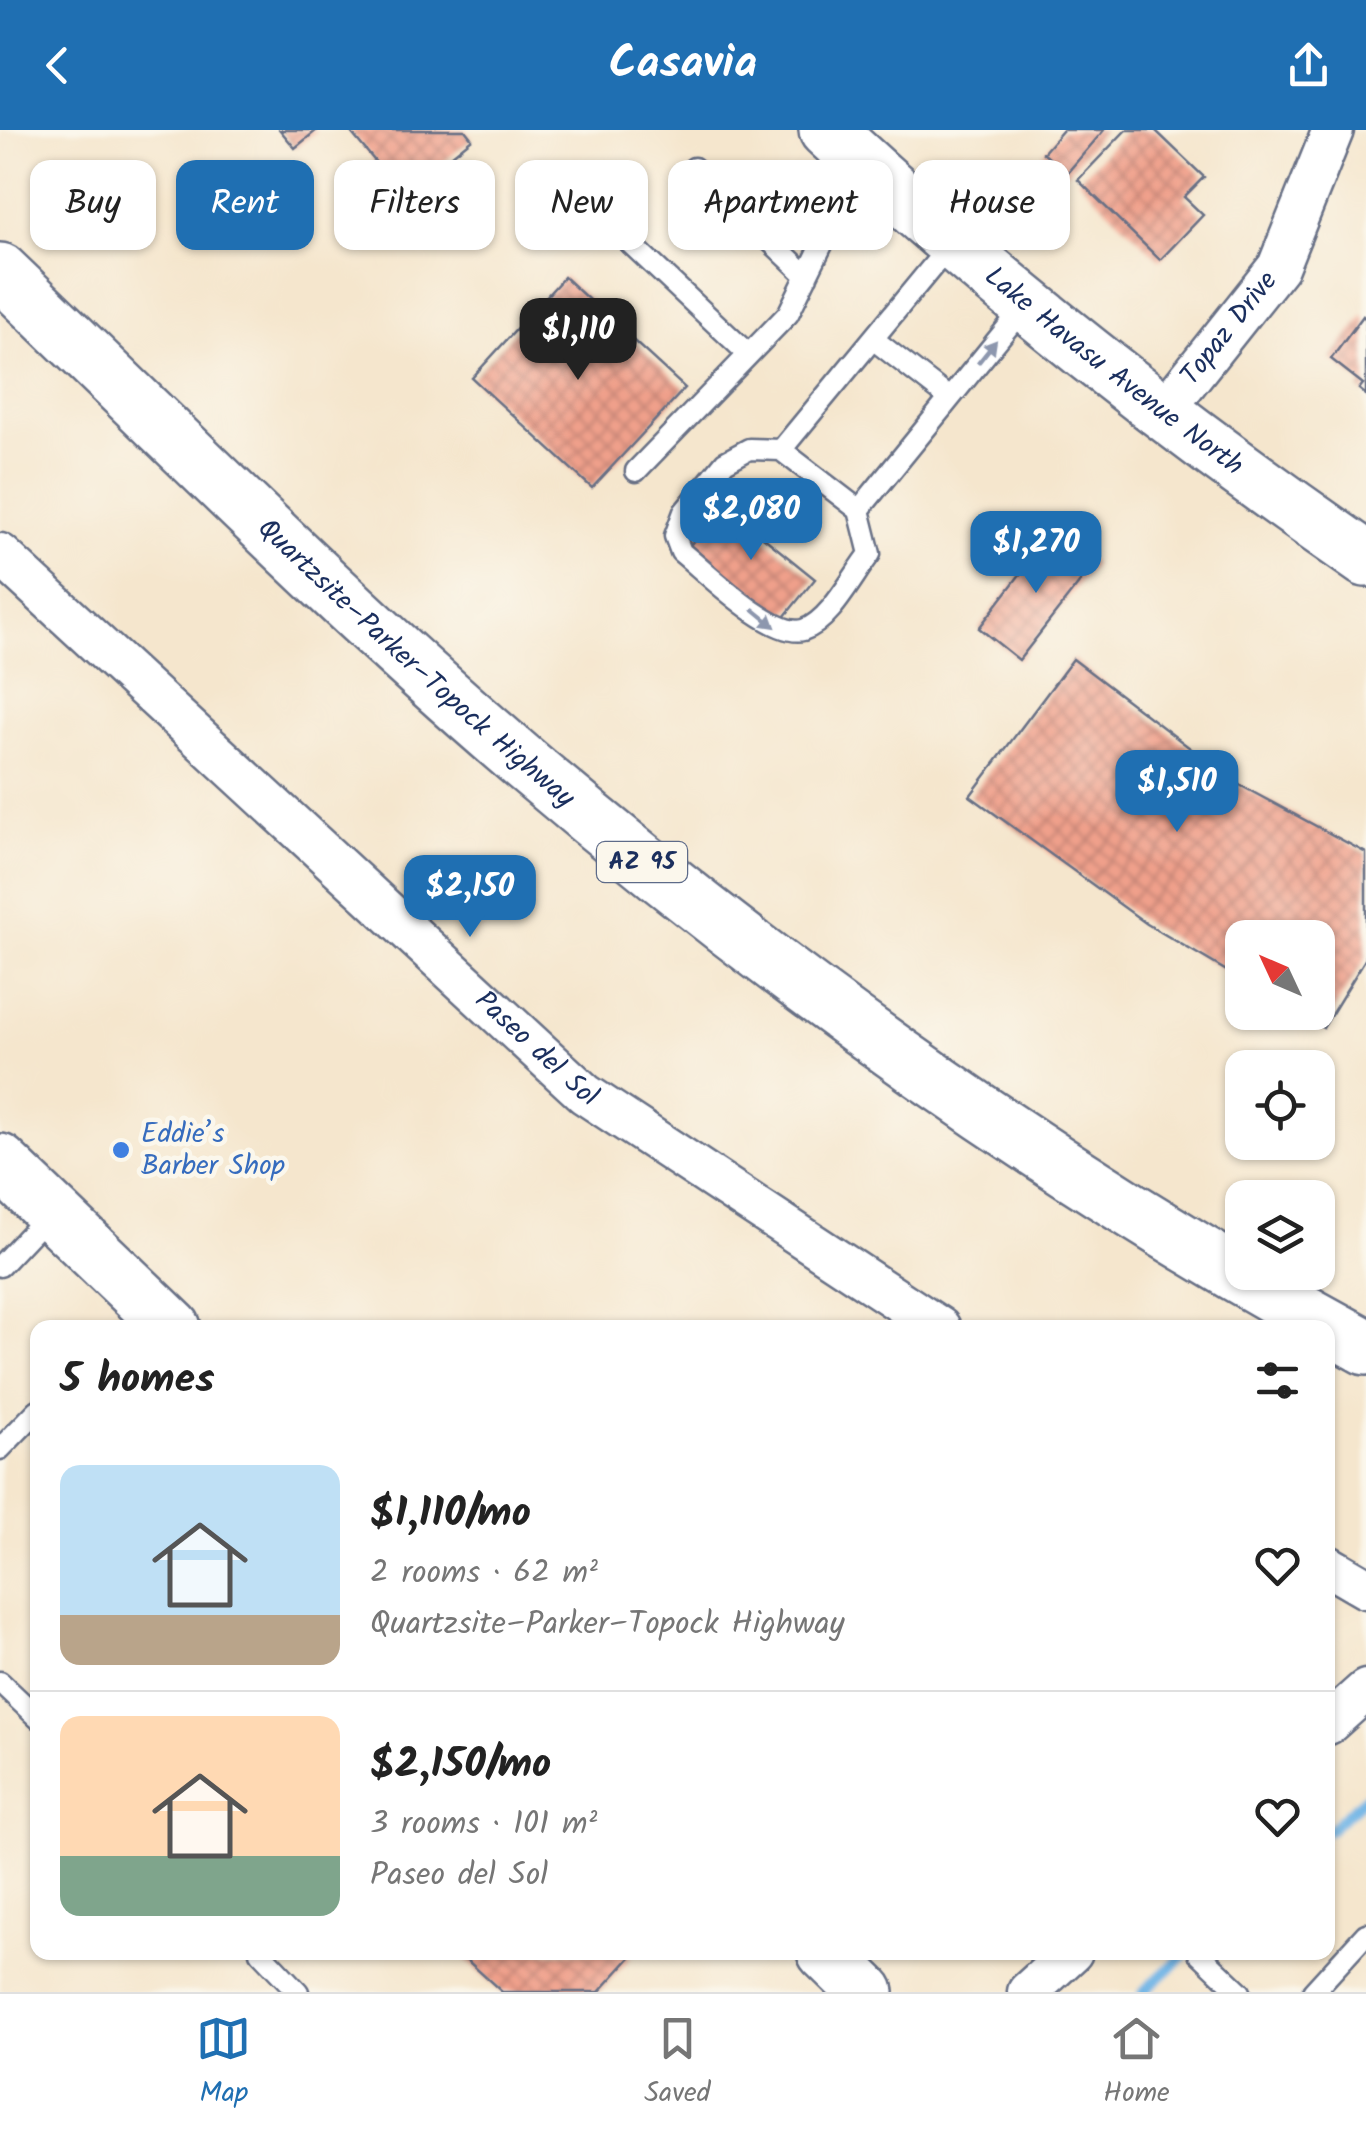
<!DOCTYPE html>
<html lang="en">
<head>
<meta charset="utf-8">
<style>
  :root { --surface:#fff; --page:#f2f2f2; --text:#222; --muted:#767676; --line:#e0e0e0; --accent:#1f6fb2 }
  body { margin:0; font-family:Kalam,sans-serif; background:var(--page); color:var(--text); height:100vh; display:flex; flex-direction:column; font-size:38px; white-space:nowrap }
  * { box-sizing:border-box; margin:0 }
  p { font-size:32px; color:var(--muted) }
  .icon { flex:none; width:55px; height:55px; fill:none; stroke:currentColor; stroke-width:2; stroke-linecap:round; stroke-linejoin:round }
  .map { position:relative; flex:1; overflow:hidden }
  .drawer { position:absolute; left:30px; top:1190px; width:1305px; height:640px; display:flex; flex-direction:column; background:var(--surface); border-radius:20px; box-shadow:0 2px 8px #0004 }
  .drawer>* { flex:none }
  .guide { position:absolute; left:30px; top:30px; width:1308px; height:90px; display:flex; gap:20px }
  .needle { width:65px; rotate:314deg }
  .tools { position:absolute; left:1225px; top:790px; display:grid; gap:20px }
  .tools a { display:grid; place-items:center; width:110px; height:110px; border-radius:20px; background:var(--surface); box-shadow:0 2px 8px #0004; font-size:50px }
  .price { position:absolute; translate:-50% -85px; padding:0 22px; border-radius:20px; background:var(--accent); color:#fff; font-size:32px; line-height:65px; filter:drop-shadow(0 2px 5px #0008) }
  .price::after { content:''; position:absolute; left:50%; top:60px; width:30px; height:22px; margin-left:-15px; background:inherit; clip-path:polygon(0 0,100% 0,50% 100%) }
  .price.current { background:#222; color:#fff }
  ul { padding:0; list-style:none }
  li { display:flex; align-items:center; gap:30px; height:250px; padding:0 30px }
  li+li { border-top:2px solid var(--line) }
  li span { display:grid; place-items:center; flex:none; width:280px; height:200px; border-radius:20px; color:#555 }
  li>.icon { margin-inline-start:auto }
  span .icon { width:120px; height:120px; fill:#fffc; stroke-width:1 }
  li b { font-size:42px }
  h2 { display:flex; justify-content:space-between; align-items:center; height:120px; padding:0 30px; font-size:42px }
  .tag { padding:0 35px; border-radius:20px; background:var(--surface); box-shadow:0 2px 8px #0004; font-size:35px; line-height:90px }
  .tag.current { background:var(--accent); color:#fff }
  header { display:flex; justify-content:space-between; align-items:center; height:130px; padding:0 30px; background:var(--accent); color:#fff; font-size:45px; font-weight:600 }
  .dock { display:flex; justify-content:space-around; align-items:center; height:140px; border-top:2px solid var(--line); background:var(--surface); font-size:28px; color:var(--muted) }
  .dock a { display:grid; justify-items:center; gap:5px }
  .dock .current { color:var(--accent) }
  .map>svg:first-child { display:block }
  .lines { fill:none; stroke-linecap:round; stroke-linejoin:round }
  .stream { stroke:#71b5e6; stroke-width:11 }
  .building { fill:url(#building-cross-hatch) }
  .lane-casing { stroke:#676f85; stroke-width:25 }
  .street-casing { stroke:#676f85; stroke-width:45 }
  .secondary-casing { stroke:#676f85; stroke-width:60 }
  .highway-casing { stroke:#676f85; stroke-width:60 }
  .lane { stroke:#fff; stroke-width:20 }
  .street { stroke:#fff; stroke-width:40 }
  .secondary { stroke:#fff; stroke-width:55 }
  .highway { stroke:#fff; stroke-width:55 }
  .oneway { fill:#8d97ae }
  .shop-dot { fill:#3f7fe0; stroke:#fbf7ec; stroke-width:4 }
  .labels { text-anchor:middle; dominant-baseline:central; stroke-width:9; stroke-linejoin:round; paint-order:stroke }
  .shield { fill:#fbf7ec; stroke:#5e6b89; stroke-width:2.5 }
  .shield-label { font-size:25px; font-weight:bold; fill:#1b2f5e }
  .street-label { font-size:28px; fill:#1b2f5e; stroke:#fbf7ec }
  .shop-label { font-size:28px; fill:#366cbe; stroke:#fbf7ec; text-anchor:start }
</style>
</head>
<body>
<header><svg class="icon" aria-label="back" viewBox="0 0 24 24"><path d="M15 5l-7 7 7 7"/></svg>Casavia<svg class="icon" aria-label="share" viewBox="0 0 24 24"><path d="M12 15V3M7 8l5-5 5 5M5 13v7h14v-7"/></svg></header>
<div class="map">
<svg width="1366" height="1862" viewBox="0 0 1366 1862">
  <defs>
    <pattern id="building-cross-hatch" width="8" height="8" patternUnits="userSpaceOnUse" patternTransform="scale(2.5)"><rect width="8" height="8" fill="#f0a08b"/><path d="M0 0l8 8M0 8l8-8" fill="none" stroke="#c28375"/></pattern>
  </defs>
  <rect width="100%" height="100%" fill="#fbf7ec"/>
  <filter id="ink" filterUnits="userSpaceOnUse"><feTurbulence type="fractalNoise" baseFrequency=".01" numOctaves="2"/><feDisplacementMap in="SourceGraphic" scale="20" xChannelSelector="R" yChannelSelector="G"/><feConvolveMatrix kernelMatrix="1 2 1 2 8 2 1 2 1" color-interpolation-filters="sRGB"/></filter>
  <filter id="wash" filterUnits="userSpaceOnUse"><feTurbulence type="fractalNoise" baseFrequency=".0048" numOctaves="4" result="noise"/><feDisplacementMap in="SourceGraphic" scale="40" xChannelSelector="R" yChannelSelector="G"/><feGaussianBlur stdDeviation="2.25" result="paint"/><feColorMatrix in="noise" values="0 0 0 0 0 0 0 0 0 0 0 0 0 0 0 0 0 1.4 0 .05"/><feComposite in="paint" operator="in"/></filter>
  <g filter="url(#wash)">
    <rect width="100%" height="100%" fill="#f5e6cd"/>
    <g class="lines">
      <!-- stream -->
      <path class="stream" d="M 1328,1701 L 1366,1667
        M 1143,1862 L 1188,1822"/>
    </g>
    <g id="blocks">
      <!-- building -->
      <path class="building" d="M 280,0 L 317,0 L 295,18 Z
        M 349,0 L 465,0 L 472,9 L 403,65 Z
        M 1063,0 L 1104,0 L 1067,43 L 1043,23 Z
        M 1126,0 L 1155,0 L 1204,47 L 1184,67 L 1203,85 L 1160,130 L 1078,50 Z
        M 564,147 L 685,258 L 592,358 L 472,248 Z
        M 1363,186 L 1366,189 L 1366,265 L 1359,259 L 1363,254 L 1331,229 Z
        M 722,374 L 815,449 L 780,492 L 688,418 Z
        M 1055,403 L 1094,434 L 1019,530 L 979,498 L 1021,443 L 1014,438 L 1024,426 L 1033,433 Z
        M 1073,529 L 1236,653 L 1366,723 L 1366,828 L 1323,898 L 1297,882 L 1318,882 L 1318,808 L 1242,808 L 1242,850 L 1147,794 L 970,666 Z
        M 458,1822 L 626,1822 L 631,1827 L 599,1862 L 502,1862 Z"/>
    </g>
  </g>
  <g filter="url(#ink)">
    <use href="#blocks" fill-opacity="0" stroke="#676f85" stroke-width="2.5"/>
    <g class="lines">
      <defs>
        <path id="lane" d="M 694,38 L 807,146
          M 629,112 L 748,224
          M 873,209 L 949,268
          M 781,320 L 749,319 L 725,332 L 684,382 L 675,406 L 681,422 C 706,442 772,508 803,500 C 830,492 853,445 870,424 L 859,380 L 781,320 L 951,114
          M 636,341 L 788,184 L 839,80 L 871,44
          M 859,380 L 1025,176
          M 0,1136 L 50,1083
          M 0,1319 L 38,1280
          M 0,1552 L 38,1588
          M 260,1822 L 298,1862
          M 1198,1822 L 1240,1862
          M 1313,1862 L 1366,1804"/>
        <g id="street">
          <path id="s1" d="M 1162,283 L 1278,137 L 1333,0"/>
          <path id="s2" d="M 0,424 L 585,964 L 940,1198"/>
          <path d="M 1328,1436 L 1366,1458"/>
          <path d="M 1328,1594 L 1366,1560"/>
          <path d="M 1028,1862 L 1072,1822"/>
        </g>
        <g id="secondary">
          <path id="s3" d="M 827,0 C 996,157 1176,298 1366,429"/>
          <path d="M 0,1032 L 173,1198"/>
          <path d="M 825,1822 L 866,1862"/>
        </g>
        <g id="highway">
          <path id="s4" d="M 0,141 C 173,306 342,478 524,633 C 785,855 1065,1054 1366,1217"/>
        </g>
      </defs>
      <!-- lane casing -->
      <use href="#lane" class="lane-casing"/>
      <!-- street casing -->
      <use href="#street" class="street-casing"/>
      <!-- secondary casing -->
      <use href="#secondary" class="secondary-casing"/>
      <!-- highway casing -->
      <use href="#highway" class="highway-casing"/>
      <!-- lane -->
      <use href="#lane" class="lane"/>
      <!-- street -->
      <use href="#street" class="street"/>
      <!-- secondary -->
      <use href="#secondary" class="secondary"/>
      <!-- highway -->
      <use href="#highway" class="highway"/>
    </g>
    <!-- one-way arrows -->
    <defs><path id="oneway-solid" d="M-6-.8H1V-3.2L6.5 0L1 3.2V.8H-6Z" transform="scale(2.5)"/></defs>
    <g class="oneway">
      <use href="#oneway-solid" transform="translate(987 222) rotate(-51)"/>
      <use href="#oneway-solid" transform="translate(764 488) rotate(39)"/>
    </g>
  </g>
  <!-- markers -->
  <circle class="shop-dot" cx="121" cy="1020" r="10"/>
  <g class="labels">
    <!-- shield labels -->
    <rect class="shield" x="597" y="712" width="90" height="40" rx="8"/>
    <g class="shield-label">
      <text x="642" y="732">AZ 95</text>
    </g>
    <!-- street labels -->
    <g class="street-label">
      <text stroke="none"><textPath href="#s1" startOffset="108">Topaz Drive</textPath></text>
      <text stroke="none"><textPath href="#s3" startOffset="375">Lake Havasu Avenue North</textPath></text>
      <text stroke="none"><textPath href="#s4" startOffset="572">Quartzsite–Parker–Topock Highway</textPath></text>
      <text stroke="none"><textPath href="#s2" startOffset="730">Paseo del Sol</textPath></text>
    </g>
    <!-- shop labels -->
    <g class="shop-label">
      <text x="141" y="1004">Eddie’s<tspan x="141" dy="32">Barber Shop</tspan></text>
    </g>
  </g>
</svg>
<div class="tools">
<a><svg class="needle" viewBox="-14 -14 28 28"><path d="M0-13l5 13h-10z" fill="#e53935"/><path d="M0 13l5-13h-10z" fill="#767676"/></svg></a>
<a><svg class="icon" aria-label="locate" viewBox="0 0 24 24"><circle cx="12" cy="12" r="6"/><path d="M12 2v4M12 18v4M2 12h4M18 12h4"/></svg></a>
<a><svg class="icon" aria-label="layers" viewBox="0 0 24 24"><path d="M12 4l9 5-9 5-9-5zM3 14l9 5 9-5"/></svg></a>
</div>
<b class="price current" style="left:578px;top:253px">$1,110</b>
<b class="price" style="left:751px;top:433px">$2,080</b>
<b class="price" style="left:1036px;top:466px">$1,270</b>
<b class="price" style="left:1177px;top:705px">$1,510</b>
<b class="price" style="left:470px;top:810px">$2,150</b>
<div class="guide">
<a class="tag">Buy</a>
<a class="tag current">Rent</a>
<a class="tag">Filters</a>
<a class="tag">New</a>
<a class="tag">Apartment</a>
<a class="tag">House</a>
</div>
<section class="drawer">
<h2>5 homes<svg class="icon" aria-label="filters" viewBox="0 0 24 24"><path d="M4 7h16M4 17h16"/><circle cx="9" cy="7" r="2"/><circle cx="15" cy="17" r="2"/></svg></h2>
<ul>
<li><span style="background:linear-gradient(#bfe0f5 75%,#b9a48a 0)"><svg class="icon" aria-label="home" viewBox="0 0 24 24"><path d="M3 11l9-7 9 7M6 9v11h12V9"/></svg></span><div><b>$1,110/mo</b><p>2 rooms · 62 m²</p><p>Quartzsite–Parker–Topock Highway</p></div><svg class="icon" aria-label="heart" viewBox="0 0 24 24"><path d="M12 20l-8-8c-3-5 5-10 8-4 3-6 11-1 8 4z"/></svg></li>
<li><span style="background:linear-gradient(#ffd9b3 70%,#7fa58c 0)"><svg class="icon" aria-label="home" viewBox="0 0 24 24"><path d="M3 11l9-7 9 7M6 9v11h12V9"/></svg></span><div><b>$2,150/mo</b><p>3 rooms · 101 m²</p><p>Paseo del Sol</p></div><svg class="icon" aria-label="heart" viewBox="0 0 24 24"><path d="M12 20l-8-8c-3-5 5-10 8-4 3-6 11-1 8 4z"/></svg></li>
</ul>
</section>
</div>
<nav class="dock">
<a class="current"><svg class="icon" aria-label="map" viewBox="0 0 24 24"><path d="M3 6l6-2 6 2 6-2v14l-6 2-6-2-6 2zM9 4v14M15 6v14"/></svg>Map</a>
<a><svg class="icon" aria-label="saved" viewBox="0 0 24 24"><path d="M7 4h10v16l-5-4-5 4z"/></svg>Saved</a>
<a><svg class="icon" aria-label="home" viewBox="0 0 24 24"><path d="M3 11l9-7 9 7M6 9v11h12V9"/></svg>Home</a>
</nav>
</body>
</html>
